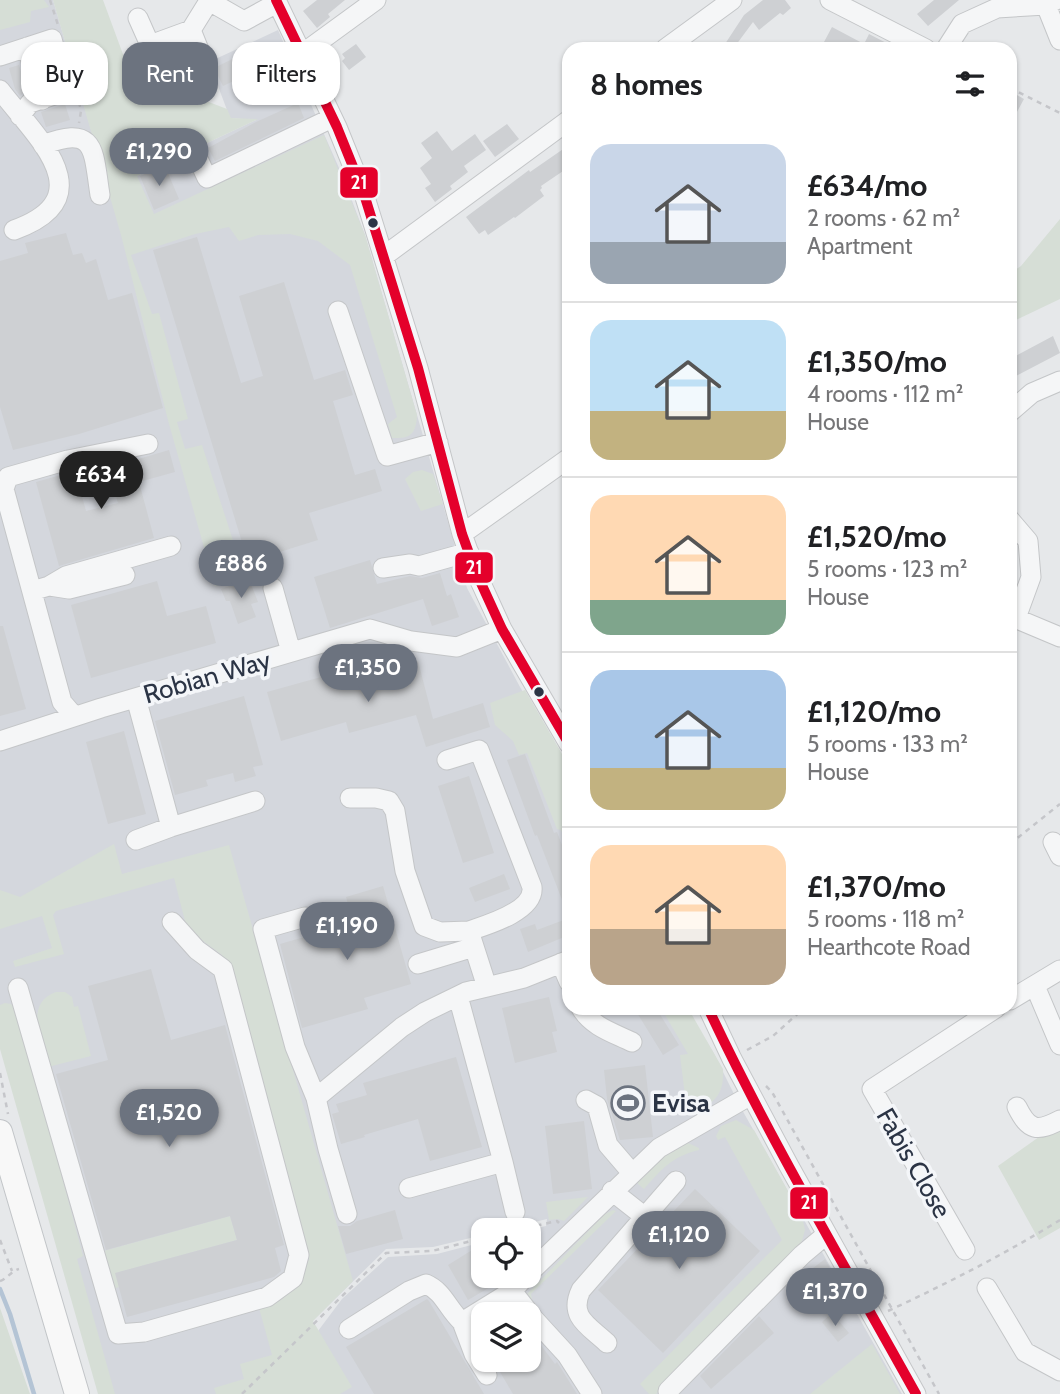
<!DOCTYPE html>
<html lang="en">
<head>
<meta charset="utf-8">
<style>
  :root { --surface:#fff; --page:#f2f2f2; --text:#202124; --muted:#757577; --line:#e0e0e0; --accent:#6c737f }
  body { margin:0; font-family:Cabin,sans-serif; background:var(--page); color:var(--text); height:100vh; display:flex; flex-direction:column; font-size:26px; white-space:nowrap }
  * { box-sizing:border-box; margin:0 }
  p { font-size:23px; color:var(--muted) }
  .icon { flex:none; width:38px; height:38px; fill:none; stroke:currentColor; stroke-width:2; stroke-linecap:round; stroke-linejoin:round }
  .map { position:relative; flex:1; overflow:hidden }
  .details { position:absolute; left:562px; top:42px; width:455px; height:973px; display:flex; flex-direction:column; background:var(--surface); border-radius:21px; box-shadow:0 2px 5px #0004 }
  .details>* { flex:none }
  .banner { position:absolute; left:21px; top:42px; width:436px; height:63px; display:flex; gap:14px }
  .controls { position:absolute; left:471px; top:1218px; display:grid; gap:14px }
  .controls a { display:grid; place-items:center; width:70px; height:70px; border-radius:14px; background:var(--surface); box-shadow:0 2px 5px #0004; font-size:35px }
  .price { position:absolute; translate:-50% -60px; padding:0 16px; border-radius:24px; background:var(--accent); color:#fff; font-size:23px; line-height:46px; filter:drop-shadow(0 2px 4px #0008) }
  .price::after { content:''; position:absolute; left:50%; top:42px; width:21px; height:16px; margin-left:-10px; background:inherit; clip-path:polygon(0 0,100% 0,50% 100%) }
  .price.current { background:#222; color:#fff }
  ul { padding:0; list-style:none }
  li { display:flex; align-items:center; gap:21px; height:175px; padding:0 28px }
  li+li { border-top:2px solid var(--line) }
  li span { display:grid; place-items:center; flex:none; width:196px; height:140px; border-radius:21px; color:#555 }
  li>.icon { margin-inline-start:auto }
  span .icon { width:84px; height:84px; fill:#fffc; stroke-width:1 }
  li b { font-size:30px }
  h2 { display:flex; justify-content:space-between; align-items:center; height:84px; padding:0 28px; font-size:30px }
  .pill { padding:0 24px; border-radius:21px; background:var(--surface); box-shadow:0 2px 5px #0004; font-size:24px; line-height:63px }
  .pill.current { background:var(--accent); color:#fff }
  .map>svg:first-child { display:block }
  .built { fill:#d4d7dd; fill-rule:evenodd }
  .green { fill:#d6ded6 }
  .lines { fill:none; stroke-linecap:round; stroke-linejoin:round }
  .stream { stroke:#b4c4d5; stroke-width:4.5 }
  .building { fill:#ced0d3 }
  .minor-casing { stroke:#c4c6c8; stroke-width:21 }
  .major-casing { stroke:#c2c5c8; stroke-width:26 }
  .path { stroke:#c5c6ca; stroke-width:2.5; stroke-dasharray:5 5; stroke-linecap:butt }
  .minor { stroke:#f5f6f7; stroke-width:19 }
  .major { stroke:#f8f8f8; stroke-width:24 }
  .bus-1-casing { stroke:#f4f6f9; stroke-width:16 }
  .bus-1 { stroke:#e4002b; stroke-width:10 }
  .bus-dot { fill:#2b3445; stroke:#f4f6f9; stroke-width:2.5 }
  .labels { text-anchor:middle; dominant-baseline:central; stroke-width:7; stroke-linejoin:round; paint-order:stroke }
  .street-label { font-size:26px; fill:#2b3445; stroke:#f4f6f9 }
  .poi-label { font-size:26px; font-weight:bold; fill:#2b3445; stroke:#f4f6f9; text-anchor:start }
  .line-badge { stroke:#f4f6f9; stroke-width:2.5 }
  .badge-label { font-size:19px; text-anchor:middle; font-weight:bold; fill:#fff }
</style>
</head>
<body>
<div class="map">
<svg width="1060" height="1394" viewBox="0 0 1060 1394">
  <rect width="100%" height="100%" fill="#e6e8ea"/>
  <!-- built -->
  <path class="built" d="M 0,0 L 53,0 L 122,235 L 137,176 L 256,120 L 230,118 L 209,62 L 278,30 L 343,177 L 365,235 L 467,588 L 520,687 L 569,769 L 569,1008 L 686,1008 L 713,1052 L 741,1108 L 902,1394 L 253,1394 L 318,1331 L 342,1299 L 388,1257 L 437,1254 L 483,1242 L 483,1276 L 528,1276 L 528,1230 L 546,1226 L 547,1219 L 501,1230 L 483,1230 L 483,1235 L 433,1247 L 386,1249 L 238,1394 L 107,1394 L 0,1017 ZM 483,1314 L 528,1314 L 528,1360 L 483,1360 Z"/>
  <!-- green -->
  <path class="green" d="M 0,0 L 44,0 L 49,7 L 31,11 L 30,22 L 0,30 Z
    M 53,0 L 103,0 L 124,57 L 149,79 L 227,109 L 231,118 L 258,119 L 137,176 L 154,214 L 324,135 L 365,235 L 417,415 C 416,434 411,439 392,438 L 388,424 L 397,417 L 350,265 L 318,241 L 290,234 L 258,235 L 239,241 L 229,227 L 195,234 L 131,255 L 152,314 L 159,313 L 188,419 L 177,422 L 185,449 L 202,445 L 242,568 L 251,575 L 215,586 L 169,424 L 121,235 Z
    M 1060,219 L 1060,299 L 1010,323 L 1010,273 L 1021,266 Z
    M 422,470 L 433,474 L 443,504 L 421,511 L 405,479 L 413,472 Z
    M 525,690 L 569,766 L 569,852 L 561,830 L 557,829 L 527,753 L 519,755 L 513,741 L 495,725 L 490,703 Z
    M 114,844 L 122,874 L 229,845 L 353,1281 L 313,1321 L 352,1387 L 340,1394 L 216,1394 L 214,1388 L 244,1379 L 240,1364 L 272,1355 L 258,1304 L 297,1285 L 309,1259 L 222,955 L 187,929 L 174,878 L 56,911 L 53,915 L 64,954 L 15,967 L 13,961 L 52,948 L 42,916 L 0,929 L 0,890 L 20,897 Z
    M 56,992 L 65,992 L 72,997 L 74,1007 L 78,1006 L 91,1056 L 48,1067 C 42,1043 23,1003 56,992 Z
    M 5,1003 L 11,1004 L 14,1008 L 31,1060 L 83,1256 L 77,1259 L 115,1394 L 98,1394 L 0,1049 L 0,1005 Z
    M 661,1008 L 688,1008 L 723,1069 C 724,1087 720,1099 703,1108 C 697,1111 694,1113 687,1112 L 680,1055 L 688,1054 Z
    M 736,1120 L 754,1130 L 802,1216 L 805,1230 L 802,1241 L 774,1278 L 656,1394 L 649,1394 L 640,1384 L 782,1240 L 725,1137 L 718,1140 L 716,1136 L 721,1126 Z
    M 1060,1122 L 1060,1228 L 1039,1240 L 998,1166 Z
    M 688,1143 L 699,1148 L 699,1150 C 671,1157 662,1169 644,1189 L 638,1184 L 638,1181 L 662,1158 Z
    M 588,1197 L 564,1221 L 558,1219 L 549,1220 L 546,1202 Z
    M 613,1210 L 616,1211 L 531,1294 L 533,1303 L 526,1295 L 605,1214 Z
    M 230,1216 L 237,1240 L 116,1273 L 119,1287 L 110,1290 L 100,1252 Z
    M 0,1308 L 30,1394 L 0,1394 Z
    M 872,1344 L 900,1394 L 810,1394 Z"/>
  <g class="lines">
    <!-- stream -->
    <path class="stream" d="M 0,1289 L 10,1314 L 34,1394"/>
  </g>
  <!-- building -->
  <path class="building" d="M 317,0 L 345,0 L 328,14 L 330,17 L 317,28 L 303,11 Z
    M 763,0 L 785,0 L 791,8 L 783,15 L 780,13 L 759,30 L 753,22 L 733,49 L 725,44 L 744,15 Z
    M 934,0 L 959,0 L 928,26 L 917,14 Z
    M 832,27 L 864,44 L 869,34 L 898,49 L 838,49 L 824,42 Z
    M 263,44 L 278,74 L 250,88 L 244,76 L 223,86 L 214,68 Z
    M 356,44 L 366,57 L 349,70 L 342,61 L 345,58 L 342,54 Z
    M 19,65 L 27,91 L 20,96 L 15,89 L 9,68 Z
    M 1010,91 L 1024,99 L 1010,125 Z
    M 298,103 L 304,118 L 215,161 L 208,148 L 256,122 Z
    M 65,104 L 70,120 L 46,127 L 41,112 Z
    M 507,124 L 519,139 L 495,157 L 483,141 Z
    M 437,131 L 452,151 L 475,134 L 486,150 L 464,166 L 468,172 L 450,186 L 452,189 L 435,202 L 425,188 L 431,184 L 420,168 L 432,158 L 421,143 Z
    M 569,145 L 569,167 L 541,186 L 542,188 L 540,190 L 544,196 L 515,218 L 514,217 L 488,235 L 485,230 L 479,234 L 466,217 L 529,170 L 530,172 Z
    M 165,166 L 179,199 L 154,210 L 140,176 Z
    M 66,233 L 73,255 L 82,253 L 86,263 L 96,259 L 108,300 L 132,293 L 163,408 L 79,434 L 13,450 L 0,407 L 0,261 L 28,253 L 25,243 Z
    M 197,237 L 241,383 L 263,376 L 239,296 L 284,282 L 314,380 L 345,370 L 353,395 L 333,401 L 355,475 L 375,469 L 382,491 L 309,513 L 318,540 L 248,562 L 153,250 Z
    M 1053,336 L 1060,353 L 1010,379 L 1010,359 Z
    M 169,450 L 175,472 L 139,482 L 154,538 L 59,566 L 36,482 L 75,471 L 86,511 L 118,503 L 108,468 Z
    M 370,560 L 377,584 L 410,576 L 422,578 L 440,573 L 447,596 L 451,594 L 459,617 L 432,626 L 423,599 L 330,628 L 314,577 Z
    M 249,579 L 258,602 L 251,604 L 256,617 L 238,624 L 230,601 L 226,601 L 221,589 Z
    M 157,581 L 167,616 L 206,606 L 216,643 L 91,678 L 71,605 Z
    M 0,626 L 3,626 L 26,709 L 0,716 Z
    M 386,659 L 388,669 L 418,661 L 433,719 L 483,703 L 490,727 L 426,747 L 416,715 L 349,733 L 346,722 L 281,741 L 267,692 Z
    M 244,696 L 263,765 L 253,767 L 256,776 L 235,782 L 233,773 L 206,780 L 208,786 L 175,795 L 155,721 Z
    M 124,731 L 146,814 L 108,824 L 86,742 Z
    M 525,754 L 554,833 L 557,832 L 569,863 L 569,918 L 537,835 L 535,836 L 507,760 Z
    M 469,776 L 494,853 L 463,863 L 438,786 Z
    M 504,874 L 510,889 L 475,902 L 469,888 Z
    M 383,886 L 411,984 L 364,998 L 368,1009 L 302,1028 L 280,944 L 353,923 L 346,897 Z
    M 569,918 L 569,935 L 528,952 L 520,929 L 535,924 L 537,930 Z
    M 151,969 L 171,1040 L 225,1025 L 284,1245 L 275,1248 L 281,1271 L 274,1277 L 127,1317 L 115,1273 L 237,1240 L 230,1216 L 106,1250 L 56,1074 L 108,1060 L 88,986 Z
    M 549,997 L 557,1031 L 552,1032 L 557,1052 L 515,1063 L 502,1008 Z
    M 634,1008 L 656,1008 L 679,1045 L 663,1055 Z
    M 456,1057 L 482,1147 L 430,1161 L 418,1119 L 364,1135 L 365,1137 L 341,1144 L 332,1114 L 339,1112 L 336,1104 L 367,1095 L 363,1083 Z
    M 645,1065 L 653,1137 L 620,1140 L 607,1099 L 604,1070 Z
    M 584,1121 L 592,1189 L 553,1194 L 545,1126 Z
    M 695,1189 L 760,1251 L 663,1353 L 598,1290 Z
    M 395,1210 L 403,1239 L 346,1254 L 338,1226 L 350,1226 L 357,1221 Z
    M 477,1247 L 483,1258 L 483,1276 L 509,1276 L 468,1300 L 448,1265 Z
    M 825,1259 L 838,1283 L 821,1291 L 809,1271 Z
    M 427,1299 L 429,1301 L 484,1394 L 374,1394 L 346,1347 Z
    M 832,1313 L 849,1333 L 838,1342 L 822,1322 Z
    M 759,1316 L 774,1333 L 711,1389 L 700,1376 Z
    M 528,1331 L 537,1345 L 540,1344 L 555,1364 L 557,1362 L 577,1394 L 513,1394 L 493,1360 L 528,1360 Z"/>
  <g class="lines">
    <defs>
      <path id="minor" d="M 276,0 L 337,127 L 364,194 L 418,368 L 462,534 L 475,570 L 502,629 L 569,744
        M 830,0 L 926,49
        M 1046,5 L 1060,40
        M 138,18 L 150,45 L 163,61 L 186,67 L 203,60 L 191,30 L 209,1 L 244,21 L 277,3
        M 150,45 L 191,30
        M 27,47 L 42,100
        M 665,49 L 732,0
        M 946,49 L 962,24 L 997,8 L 1046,5 L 1056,0
        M 302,54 L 376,0
        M 0,56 L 52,39 L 66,91 L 30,103 L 20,116
        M 0,90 C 35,136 106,197 14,230
        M 43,145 C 97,124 93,151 100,195
        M 199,161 L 207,178 L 332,118
        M 384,256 L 569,120
        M 338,311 L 387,456 L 438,442
        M 1010,412 L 1032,393 L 1060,381
        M 1010,520 L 1028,541 L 1031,577 L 1016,618
        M 462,534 L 569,458
        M 383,568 L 410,564 L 419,566 L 469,552
        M 50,586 L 69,589 L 125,575
        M 273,588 L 291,652
        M 32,591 L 49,586 L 66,576 L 171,546
        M 1010,616 L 1060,637
        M 74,716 L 62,702 L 4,489 L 8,477 L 68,460 L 148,444
        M 0,741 L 101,708 L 370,629 L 411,641 L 457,647 L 502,629
        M 447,760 L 479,750 L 532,887 C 535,911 487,925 469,931 L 487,987
        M 350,798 L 376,798 L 389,801 L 395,811 L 405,871 L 424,926 L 440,932 L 469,931
        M 171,827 L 255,801
        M 136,840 L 171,827 L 136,698
        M 1053,842 L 1060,856
        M 305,917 L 263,929 L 295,1047 L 316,1098 L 328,1149 L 347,1214
        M 561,963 L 569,982
        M 418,964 L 474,947
        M 1035,986 L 1060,1045
        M 18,988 L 118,1334 L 144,1332 L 267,1297 L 293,1278 L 299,1255 L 223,969 L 197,950 L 172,922
        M 1010,1000 L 1060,970
        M 581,1008 C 592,1027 614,1033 632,1042
        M 708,1008 L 732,1059 L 789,1166 L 916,1394
        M 316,1098 L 402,1027 L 425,1012 L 466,992 L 524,978 L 569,960
        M 586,1100 L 597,1106 L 608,1145 L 632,1173
        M 1017,1107 C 1029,1131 1037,1132 1060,1120
        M 503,1162 L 515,1212
        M 409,1188 L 503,1162 L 458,996
        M 612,1191 L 645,1217
        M 965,1250 L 872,1089 L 996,1008
        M 528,1274 L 659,1148 L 751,1095
        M 987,1288 L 1025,1352 L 1060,1371
        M 512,1291 L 534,1319 L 567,1355 L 592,1394
        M 462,1322 L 474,1354 L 487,1375
        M 349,1329 L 409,1291 L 426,1284 C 444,1292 447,1308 462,1322 L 512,1291 L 526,1276
        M 607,1343 C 589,1326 568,1317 581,1290 L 676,1181
        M 668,1391 L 802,1255 L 827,1234"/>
      <path id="major" d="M 0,1132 L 77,1394"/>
    </defs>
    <!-- minor casing -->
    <use href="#minor" class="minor-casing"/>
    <!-- major casing -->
    <use href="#major" class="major-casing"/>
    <!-- path -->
    <path class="path" d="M 50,0 L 58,25
      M 1010,88 L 1060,113
      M 79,102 L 81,111 L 79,123
      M 1010,844 L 1060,804
      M 747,1050 L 773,1036 L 804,1008
      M 0,1073 L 8,1114
      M 766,1086 L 772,1092 L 939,1394
      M 517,1230 L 557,1221 L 559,1223
      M 0,1240 L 12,1271
      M 0,1281 C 7,1279 11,1271 19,1269
      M 888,1311 C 948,1283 1003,1255 1060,1220
      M 242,1394 L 386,1253 L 432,1251 L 483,1238"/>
    <!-- minor -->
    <use href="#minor" class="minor"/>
    <!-- major -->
    <use href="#major" class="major"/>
    <defs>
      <path id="bus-1" d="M 276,0 L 337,127 L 364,194 L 418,368 L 462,534 L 475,570 L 502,629 L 569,744
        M 708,1008 C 770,1140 845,1266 916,1394"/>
    </defs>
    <!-- bus-1 casing -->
    <use href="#bus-1" class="bus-1-casing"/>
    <!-- bus-1 -->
    <use href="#bus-1" class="bus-1"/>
  </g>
  <!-- icons -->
  <defs>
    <symbol id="stadium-ring" viewBox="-11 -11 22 22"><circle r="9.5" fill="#f4f6f9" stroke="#6c737f" stroke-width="1.5"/><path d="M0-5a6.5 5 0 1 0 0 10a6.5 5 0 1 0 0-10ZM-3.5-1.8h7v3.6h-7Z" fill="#6c737f"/></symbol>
  </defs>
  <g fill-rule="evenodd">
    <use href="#stadium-ring" x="609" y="1084" width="38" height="38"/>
  </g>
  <!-- markers -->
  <g class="bus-dot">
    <circle cx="373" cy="223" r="6"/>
    <circle cx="539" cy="692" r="6"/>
  </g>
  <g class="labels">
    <!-- street labels -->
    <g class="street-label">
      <text transform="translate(207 677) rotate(-16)">Robian Way</text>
      <text transform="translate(914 1163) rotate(60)">Fabis Close</text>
    </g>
    <!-- poi labels -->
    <g class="poi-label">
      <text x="652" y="1103">Evisa</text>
    </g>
  </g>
  <g class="line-badge">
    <rect x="339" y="166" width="40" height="33" rx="7" fill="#e4002b"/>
    <rect x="454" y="551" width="40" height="33" rx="7" fill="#e4002b"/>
    <rect x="789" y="1186" width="40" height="34" rx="7" fill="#e4002b"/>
  </g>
  <g class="badge-label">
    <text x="359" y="189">21</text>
    <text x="474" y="574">21</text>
    <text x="809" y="1209">21</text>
  </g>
</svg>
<div class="controls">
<a><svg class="icon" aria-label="locate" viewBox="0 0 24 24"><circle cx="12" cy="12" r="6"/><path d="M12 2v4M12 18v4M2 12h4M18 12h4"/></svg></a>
<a><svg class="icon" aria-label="layers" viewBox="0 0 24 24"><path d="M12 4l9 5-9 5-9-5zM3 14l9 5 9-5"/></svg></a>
</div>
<b class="price" style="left:159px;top:188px">£1,290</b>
<b class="price current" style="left:101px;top:511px">£634</b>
<b class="price" style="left:241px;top:600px">£886</b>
<b class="price" style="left:368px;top:704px">£1,350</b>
<b class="price" style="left:347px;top:962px">£1,190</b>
<b class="price" style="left:169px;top:1149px">£1,520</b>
<b class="price" style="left:679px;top:1271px">£1,120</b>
<b class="price" style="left:835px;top:1328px">£1,370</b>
<div class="banner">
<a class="pill">Buy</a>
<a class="pill current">Rent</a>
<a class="pill">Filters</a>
</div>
<section class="details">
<h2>8 homes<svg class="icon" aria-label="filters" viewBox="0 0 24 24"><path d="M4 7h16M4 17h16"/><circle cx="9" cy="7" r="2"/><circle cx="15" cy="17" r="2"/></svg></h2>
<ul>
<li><span style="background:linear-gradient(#c9d6e8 70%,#9aa5b1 0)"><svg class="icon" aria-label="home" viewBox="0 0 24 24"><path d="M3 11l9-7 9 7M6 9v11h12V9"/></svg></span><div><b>£634/mo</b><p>2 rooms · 62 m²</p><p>Apartment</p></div></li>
<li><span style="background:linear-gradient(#bfe0f5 65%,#c2b280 0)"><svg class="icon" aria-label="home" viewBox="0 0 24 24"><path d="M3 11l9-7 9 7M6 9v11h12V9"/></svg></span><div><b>£1,350/mo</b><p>4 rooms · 112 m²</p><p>House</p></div></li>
<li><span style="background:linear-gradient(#ffd9b3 75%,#7fa58c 0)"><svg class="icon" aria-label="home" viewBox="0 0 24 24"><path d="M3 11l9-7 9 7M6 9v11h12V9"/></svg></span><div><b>£1,520/mo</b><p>5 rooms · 123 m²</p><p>House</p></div></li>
<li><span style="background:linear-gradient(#a9c7e8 70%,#c2b280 0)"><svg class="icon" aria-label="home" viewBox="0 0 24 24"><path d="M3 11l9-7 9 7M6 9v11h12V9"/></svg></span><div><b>£1,120/mo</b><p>5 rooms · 133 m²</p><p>House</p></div></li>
<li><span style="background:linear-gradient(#ffd9b3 60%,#b9a48a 0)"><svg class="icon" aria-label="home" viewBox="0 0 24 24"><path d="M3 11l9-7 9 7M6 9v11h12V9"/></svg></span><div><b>£1,370/mo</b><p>5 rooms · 118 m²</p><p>Hearthcote Road</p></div></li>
</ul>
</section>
</div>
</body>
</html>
